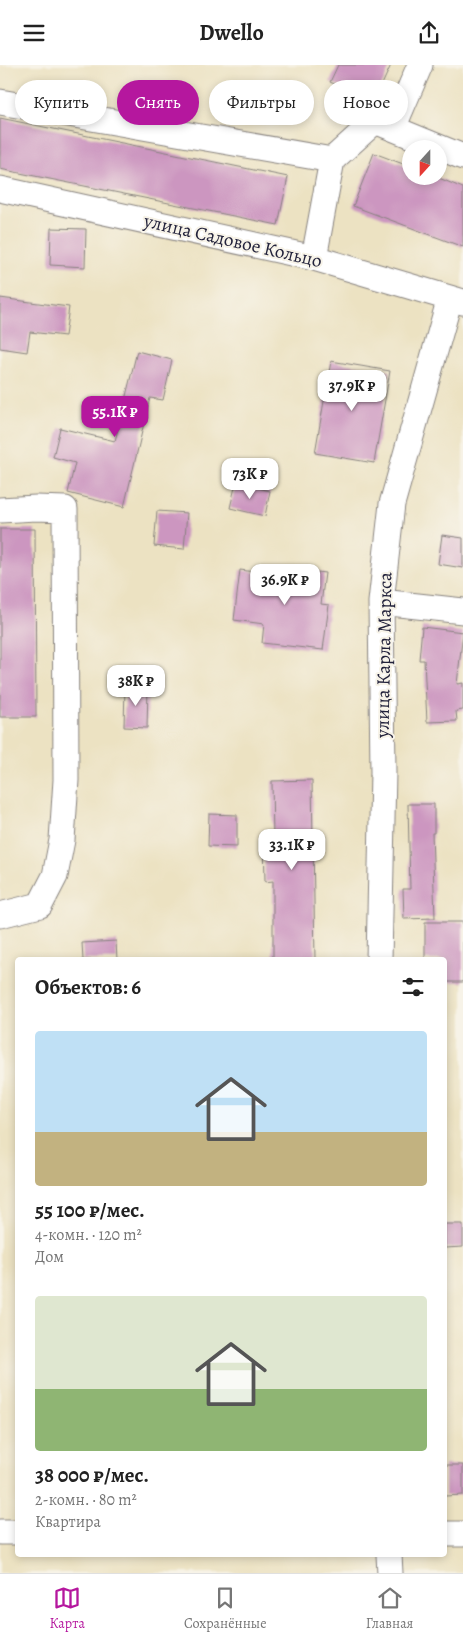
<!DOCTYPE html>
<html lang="ru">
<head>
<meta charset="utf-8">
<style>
  :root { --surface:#fff; --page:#f6f6f6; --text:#222; --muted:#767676; --line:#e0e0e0; --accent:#b5179e }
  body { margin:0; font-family:Alegreya,serif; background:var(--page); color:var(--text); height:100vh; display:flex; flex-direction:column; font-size:19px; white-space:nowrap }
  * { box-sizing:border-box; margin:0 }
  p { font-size:16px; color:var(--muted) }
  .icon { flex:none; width:28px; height:28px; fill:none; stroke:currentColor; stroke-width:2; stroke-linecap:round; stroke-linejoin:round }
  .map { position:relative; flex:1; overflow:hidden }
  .panel { position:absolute; left:15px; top:892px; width:432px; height:600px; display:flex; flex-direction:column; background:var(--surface); border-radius:5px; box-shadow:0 2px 8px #0003 }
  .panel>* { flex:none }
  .guide { position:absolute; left:15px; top:15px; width:434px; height:45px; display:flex; gap:10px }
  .needle { width:32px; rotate:201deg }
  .controls { position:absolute; left:402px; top:75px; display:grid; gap:10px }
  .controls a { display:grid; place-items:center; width:45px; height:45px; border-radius:50%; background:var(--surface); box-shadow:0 2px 8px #0003; font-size:25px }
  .price { position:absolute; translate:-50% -42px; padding:0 11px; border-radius:10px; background:#fff; color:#222; font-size:16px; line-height:32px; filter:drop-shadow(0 1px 2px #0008) }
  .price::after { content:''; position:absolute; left:50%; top:30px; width:15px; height:11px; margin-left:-8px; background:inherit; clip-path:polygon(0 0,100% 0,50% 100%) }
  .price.on { background:var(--accent); color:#fff }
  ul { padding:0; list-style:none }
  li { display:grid; align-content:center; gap:10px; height:265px; padding:0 20px }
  li span { display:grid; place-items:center; height:155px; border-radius:5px; color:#555 }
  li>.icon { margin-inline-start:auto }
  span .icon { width:90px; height:90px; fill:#fffc; stroke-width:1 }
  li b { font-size:21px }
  h2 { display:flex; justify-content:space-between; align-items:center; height:60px; padding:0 20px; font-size:21px }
  .chip { padding:0 18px; border-radius:22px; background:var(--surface); box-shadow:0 2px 8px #0003; font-size:18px; line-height:45px }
  .chip.on { background:var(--accent); color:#fff }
  header { display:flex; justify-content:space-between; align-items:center; height:65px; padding:0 20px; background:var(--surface); font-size:22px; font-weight:700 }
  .menu { display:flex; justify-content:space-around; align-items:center; height:70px; border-top:1px solid var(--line); background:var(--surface); font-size:14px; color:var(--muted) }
  .menu a { display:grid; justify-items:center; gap:2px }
  .menu .on { color:var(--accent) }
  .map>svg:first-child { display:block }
  .building { fill:#cc96c0 }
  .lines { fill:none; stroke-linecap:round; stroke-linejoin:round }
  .minor-casing { stroke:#87827e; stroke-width:27 }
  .minor { stroke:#fff; stroke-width:25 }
  .labels { text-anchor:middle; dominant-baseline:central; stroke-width:4; stroke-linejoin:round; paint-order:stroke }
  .street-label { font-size:19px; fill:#22223b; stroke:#f7f3e8 }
</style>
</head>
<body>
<header><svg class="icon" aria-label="menu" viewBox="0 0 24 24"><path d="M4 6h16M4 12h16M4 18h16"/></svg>Dwello<svg class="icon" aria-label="share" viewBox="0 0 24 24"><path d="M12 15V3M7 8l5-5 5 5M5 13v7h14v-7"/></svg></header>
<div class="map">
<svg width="463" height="1508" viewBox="0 0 463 1508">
  <rect width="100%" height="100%" fill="#f7f3e8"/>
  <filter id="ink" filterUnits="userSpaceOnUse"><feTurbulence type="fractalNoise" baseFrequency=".02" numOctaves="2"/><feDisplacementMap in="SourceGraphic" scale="10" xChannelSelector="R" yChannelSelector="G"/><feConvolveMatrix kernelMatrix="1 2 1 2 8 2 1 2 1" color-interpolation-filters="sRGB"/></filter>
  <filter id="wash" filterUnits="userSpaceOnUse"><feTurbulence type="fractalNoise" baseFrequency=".0096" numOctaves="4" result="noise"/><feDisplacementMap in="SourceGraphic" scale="20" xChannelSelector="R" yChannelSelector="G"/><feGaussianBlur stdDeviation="1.12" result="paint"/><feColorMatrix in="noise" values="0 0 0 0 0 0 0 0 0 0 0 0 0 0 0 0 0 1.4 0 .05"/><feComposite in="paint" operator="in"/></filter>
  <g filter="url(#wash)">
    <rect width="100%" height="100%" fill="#ece2c2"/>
    <g id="blocks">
      <!-- building -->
      <path class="building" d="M 338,0 L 391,0 L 374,37 L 330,17 Z
        M 0,53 L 288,112 L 278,160 L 0,104 Z
        M 374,88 L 411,102 L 411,111 L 434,111 L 463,123 L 463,182 L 353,141 Z
        M 51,163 L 86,164 L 85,202 L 50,200 Z
        M 0,233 L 69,242 L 65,271 L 30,267 L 27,287 L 0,283 Z
        M 137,286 L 172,295 L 163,335 L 150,333 L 124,442 L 68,428 L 75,398 L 53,392 L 60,363 L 115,376 Z
        M 331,296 L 390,306 L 374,398 L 315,388 Z
        M 236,418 L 270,426 L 265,451 L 230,443 Z
        M 157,446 L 187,448 L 184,484 L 154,481 Z
        M 0,464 L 35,464 L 36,652 L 0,652 Z
        M 442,470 L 463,473 L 463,503 L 438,499 Z
        M 270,501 L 325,508 L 321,539 L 329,540 L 323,585 L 262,578 L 264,559 L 234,555 L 240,505 L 269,509 Z
        M 422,562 L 463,567 L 457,619 L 463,618 L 463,645 L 456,646 L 457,656 L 427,657 L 424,595 L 419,595 Z
        M 125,621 L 148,622 L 147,663 L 124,662 Z
        M 312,715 L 315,895 L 273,895 L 273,816 L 265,817 L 264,774 L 273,774 L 272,716 Z
        M 408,739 L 434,739 L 434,768 L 432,768 L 435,853 L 404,854 L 403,824 L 410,824 Z
        M 209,749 L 237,750 L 237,782 L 208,781 Z
        M 425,857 L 463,857 L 463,917 L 445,917 L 445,895 L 425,895 Z
        M 116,876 L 117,895 L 83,895 L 82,878 Z
        M 445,1159 L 463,1159 L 463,1182 L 445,1183 Z
        M 445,1400 L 463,1400 L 463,1430 L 445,1431 Z"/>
    </g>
  </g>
  <g filter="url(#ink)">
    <use href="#blocks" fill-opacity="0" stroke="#87827e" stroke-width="1"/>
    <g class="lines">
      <defs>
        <path id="minor" d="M 0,37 L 332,95 L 314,193
          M 393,63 L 420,0
          M 332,95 L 375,56 L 463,92
          M 0,124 L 314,193 L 463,237
          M 0,445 L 36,443 L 65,444 L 66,715 L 62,775 L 55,811 L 40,840 L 0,850
          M 381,537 L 463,546
          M 379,895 L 383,707 L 381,537 L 392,439 L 450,233
          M 0,1467 L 18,1467
          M 445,1469 L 463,1469
          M 389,1490 L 390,1508"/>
      </defs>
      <!-- minor casing -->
      <use href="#minor" class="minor-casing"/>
      <!-- minor -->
      <use href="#minor" class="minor"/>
    </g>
  </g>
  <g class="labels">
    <!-- street labels -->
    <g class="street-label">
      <text transform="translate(233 176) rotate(13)">улица Садовое Кольцо</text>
      <text transform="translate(384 590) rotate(-89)">улица Карла Маркса</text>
    </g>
  </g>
</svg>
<div class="controls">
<a><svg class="needle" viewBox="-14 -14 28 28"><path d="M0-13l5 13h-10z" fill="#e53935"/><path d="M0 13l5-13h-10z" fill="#767676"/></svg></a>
</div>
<b class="price" style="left:352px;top:347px">37.9K ₽</b>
<b class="price on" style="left:115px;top:373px">55.1K ₽</b>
<b class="price" style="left:250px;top:435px">73K ₽</b>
<b class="price" style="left:285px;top:541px">36.9K ₽</b>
<b class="price" style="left:136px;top:642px">38K ₽</b>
<b class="price" style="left:292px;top:806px">33.1K ₽</b>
<div class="guide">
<a class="chip">Купить</a>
<a class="chip on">Снять</a>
<a class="chip">Фильтры</a>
<a class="chip">Новое</a>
</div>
<section class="panel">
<h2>Объектов: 6<svg class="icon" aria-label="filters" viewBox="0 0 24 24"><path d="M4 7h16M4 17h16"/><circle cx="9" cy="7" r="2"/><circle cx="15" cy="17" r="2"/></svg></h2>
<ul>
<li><span style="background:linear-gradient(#bfe0f5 65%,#c2b280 0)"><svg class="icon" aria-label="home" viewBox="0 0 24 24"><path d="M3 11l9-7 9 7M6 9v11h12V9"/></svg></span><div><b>55 100 ₽/мес.</b><p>4-комн. · 120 m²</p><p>Дом</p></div></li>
<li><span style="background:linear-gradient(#dfe7d0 60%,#8fb573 0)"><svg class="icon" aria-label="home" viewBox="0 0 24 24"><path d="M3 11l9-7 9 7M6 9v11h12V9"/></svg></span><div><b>38 000 ₽/мес.</b><p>2-комн. · 80 m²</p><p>Квартира</p></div></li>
</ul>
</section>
</div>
<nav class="menu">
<a class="on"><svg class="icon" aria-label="map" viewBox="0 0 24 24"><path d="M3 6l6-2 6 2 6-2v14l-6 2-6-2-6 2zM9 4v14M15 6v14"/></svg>Карта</a>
<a><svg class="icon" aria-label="saved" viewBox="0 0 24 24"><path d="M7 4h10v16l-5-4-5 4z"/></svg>Сохранённые</a>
<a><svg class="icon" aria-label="home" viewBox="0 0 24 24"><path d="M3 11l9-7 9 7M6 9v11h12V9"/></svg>Главная</a>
</nav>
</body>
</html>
